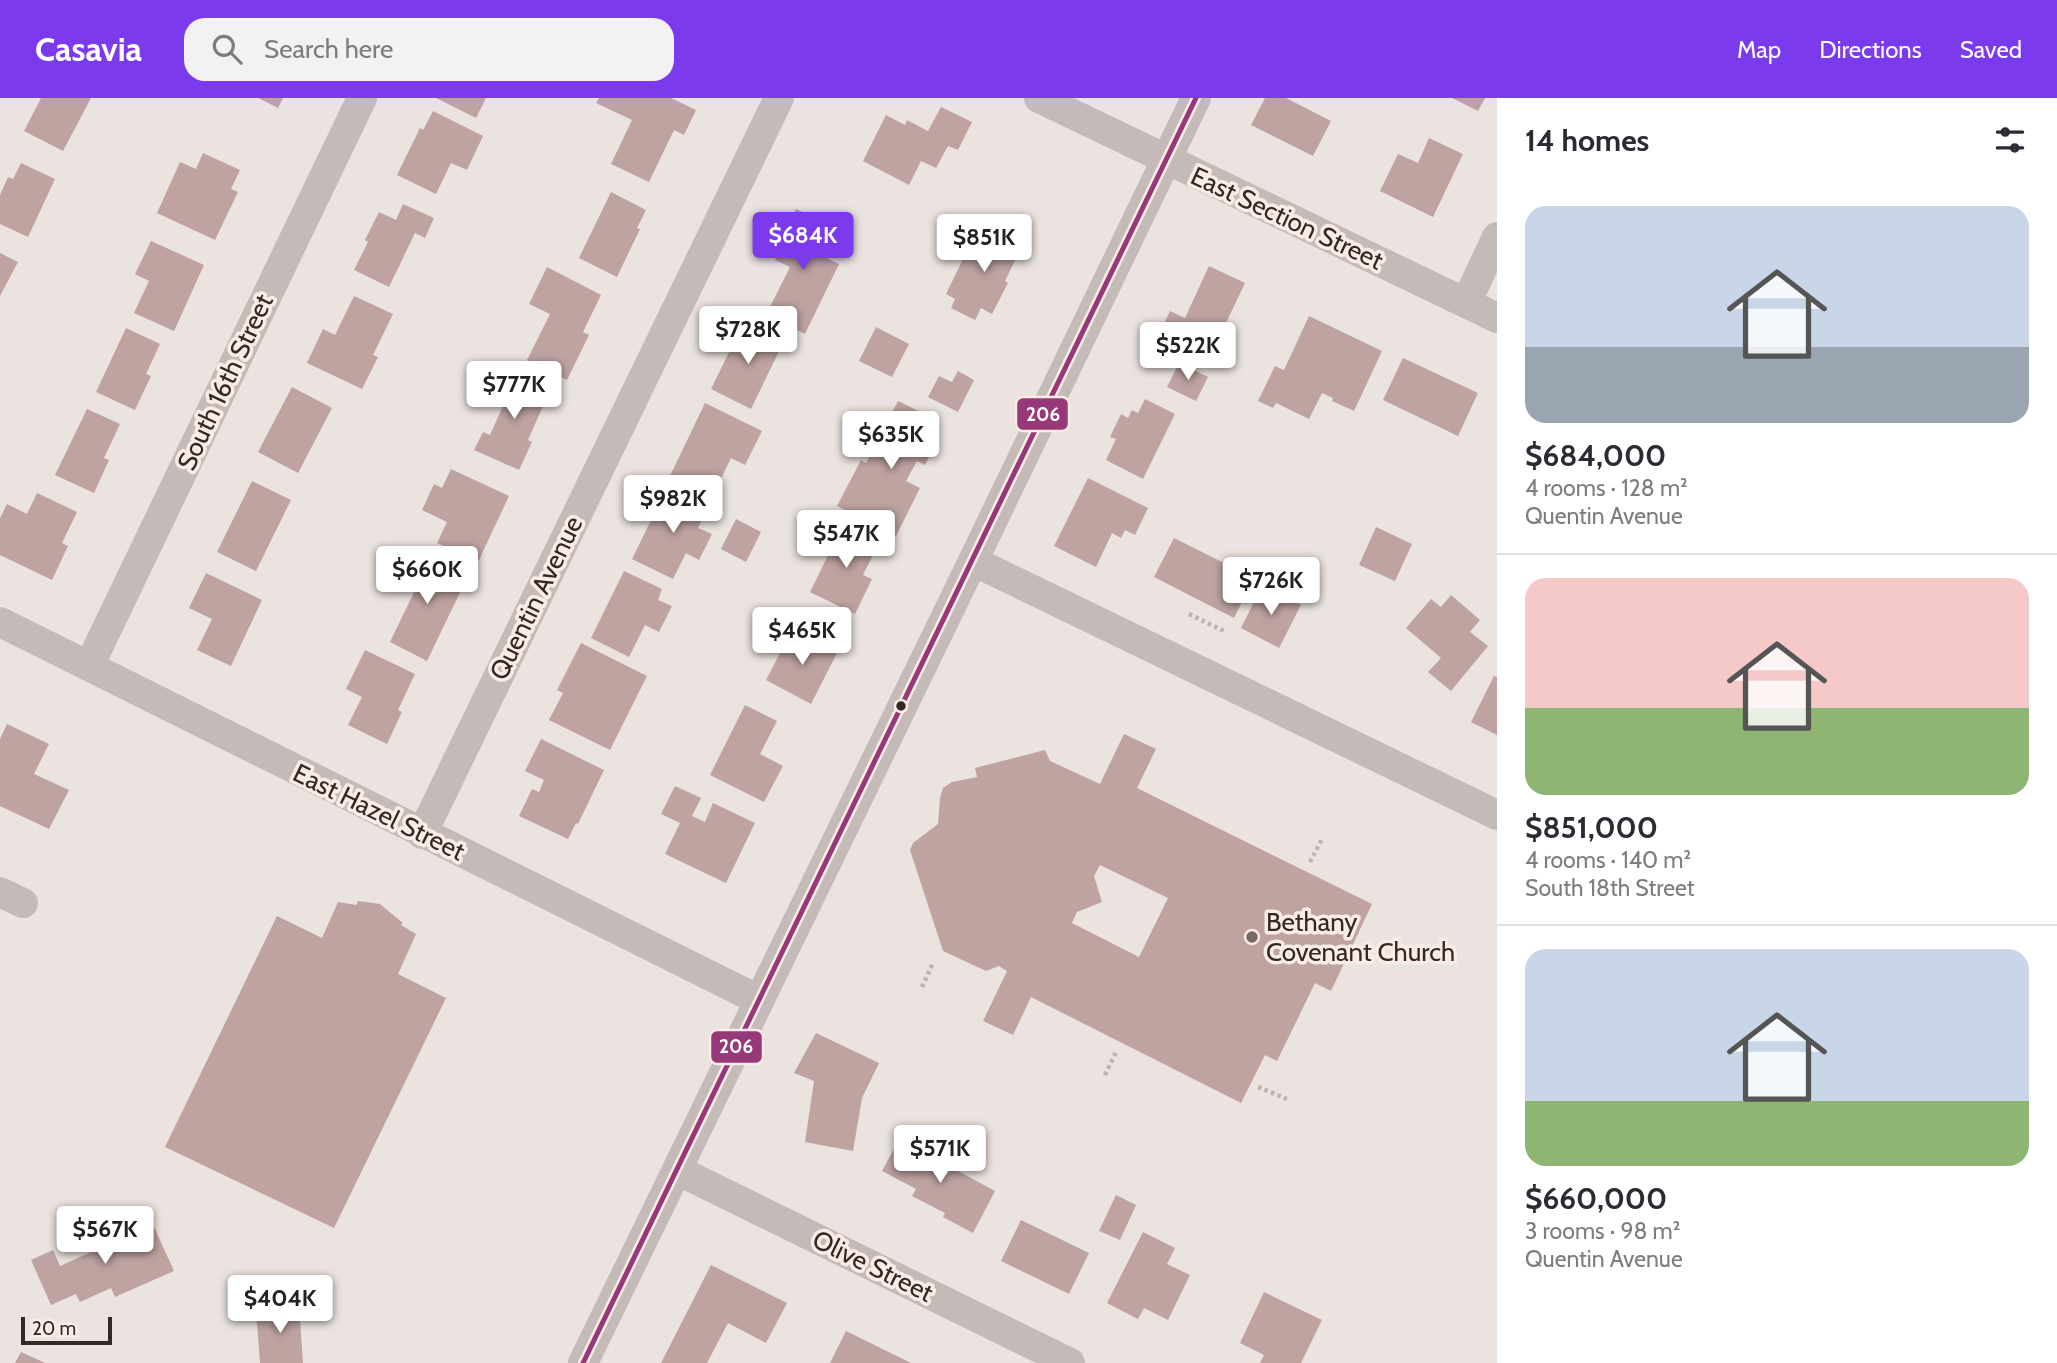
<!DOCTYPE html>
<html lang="en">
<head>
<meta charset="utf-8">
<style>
  :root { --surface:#fff; --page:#f2f2f3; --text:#2b2b33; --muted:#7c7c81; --line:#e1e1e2; --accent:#7c3aed }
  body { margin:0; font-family:Cabin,sans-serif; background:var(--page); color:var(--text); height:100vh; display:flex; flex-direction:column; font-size:26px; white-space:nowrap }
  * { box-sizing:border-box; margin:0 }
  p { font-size:23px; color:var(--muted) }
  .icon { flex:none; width:38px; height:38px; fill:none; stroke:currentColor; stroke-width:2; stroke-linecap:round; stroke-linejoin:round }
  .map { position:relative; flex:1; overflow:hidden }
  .sheet { display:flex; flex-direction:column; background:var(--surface); width:560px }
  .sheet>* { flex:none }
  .scale { position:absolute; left:21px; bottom:18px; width:91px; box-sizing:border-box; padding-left:7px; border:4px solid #342827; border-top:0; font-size:19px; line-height:24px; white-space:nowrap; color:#342827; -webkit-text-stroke:5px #f9ece5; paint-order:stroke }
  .price { position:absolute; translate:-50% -60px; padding:0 16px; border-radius:7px; background:#fff; color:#222; font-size:23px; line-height:46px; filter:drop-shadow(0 2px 4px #0008) }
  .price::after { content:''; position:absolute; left:50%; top:42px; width:21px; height:16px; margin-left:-10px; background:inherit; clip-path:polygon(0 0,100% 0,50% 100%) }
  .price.selected { background:var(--accent); color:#fff }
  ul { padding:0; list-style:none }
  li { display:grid; align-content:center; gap:14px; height:371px; padding:0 28px }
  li+li { border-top:2px solid var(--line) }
  li span { display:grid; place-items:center; height:217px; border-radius:21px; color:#555 }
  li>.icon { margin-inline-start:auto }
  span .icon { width:126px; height:126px; fill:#fffc; stroke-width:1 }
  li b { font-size:30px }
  h2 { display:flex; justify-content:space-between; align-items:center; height:84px; padding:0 28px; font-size:30px }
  header { display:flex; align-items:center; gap:42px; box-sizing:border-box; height:98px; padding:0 35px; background:var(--accent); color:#fff }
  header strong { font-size:33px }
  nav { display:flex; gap:38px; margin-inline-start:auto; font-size:24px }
  .search { width:490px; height:63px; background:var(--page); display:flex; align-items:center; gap:18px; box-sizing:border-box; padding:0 24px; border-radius:21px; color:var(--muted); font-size:26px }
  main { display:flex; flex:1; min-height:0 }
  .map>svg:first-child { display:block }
  .building { fill:#bea3a1; fill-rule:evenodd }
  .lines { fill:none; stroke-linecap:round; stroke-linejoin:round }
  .path { stroke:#bdb3b0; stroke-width:4.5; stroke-dasharray:3.5 3.5; stroke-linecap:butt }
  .minor { stroke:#c4bbb8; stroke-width:30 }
  .bus-1-casing { stroke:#f9ece5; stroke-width:10 }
  .bus-1 { stroke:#973978; stroke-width:5 }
  .bus-dot { fill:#342827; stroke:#f9ece5; stroke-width:2.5 }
  .poi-dot { fill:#746967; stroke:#f9ece5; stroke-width:2.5 }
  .labels { text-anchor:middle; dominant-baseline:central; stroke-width:7; stroke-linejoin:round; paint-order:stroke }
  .street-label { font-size:26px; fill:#342827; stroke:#f9ece5 }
  .poi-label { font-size:26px; fill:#342827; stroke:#f9ece5; text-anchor:start }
  .line-badge { stroke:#f9ece5; stroke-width:2.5 }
  .badge-label { font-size:19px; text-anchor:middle; font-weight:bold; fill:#fff }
</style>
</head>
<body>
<header>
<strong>Casavia</strong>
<div class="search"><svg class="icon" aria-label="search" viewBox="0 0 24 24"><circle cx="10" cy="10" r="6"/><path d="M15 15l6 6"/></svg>Search here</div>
<nav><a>Map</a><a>Directions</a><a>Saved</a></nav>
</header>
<main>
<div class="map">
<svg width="1497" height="1265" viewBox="0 0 1497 1265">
  <rect width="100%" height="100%" fill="#ebe3df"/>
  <!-- building -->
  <path class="building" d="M 41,0 L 91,0 L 63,53 L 24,33 Z
    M 258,0 L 283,0 L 278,10 Z
    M 436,0 L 486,0 L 476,20 Z
    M 599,0 L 671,0 L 696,12 L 684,37 L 674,32 L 649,84 L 611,66 L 632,22 L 596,5 Z
    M 1265,0 L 1286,0 L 1331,23 L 1313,58 L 1251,27 Z
    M 1452,0 L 1485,0 L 1478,13 Z
    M 941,9 L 972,24 L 958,52 L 948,48 L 936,70 L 921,63 L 909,87 L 863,63 L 886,17 L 905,27 L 907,22 L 928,33 Z
    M 433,13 L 483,38 L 467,72 L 451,65 L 436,96 L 397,77 L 420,30 L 423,32 Z
    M 1429,40 L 1463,56 L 1433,119 L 1380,93 L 1398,56 L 1418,65 Z
    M 203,55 L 240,72 L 231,91 L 238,94 L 215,142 L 157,115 L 180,64 L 196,71 Z
    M 21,65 L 55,81 L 28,139 L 0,126 L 0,97 L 8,79 L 13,81 Z
    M 611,94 L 646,112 L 637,130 L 640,131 L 617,179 L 579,160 Z
    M 403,106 L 434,120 L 425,140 L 415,135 L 389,189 L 354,172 L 368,144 L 365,142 L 379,114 L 396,122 Z
    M 796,111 L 833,129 L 820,157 L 839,166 L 805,236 L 766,217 L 790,169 L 775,162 L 784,143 L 780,142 Z
    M 987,128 L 1023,146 L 1005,183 L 1008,185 L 992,216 L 981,210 L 975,222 L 951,210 L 955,201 L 946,196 L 964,159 L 970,161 Z
    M 151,143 L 204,167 L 174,233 L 134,215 L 149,183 L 135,176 Z
    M 0,155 L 18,164 L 0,198 Z
    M 1209,168 L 1245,185 L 1207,265 L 1157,241 L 1170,213 L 1185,220 Z
    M 547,169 L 601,197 L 583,234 L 589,237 L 567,282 L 527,262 L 550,216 L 529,206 Z
    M 354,198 L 393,216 L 373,257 L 378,259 L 362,291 L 307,265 L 323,231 L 335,237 Z
    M 1309,218 L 1382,253 L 1354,313 L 1332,303 L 1333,300 L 1322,295 L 1309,321 L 1276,305 L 1273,310 L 1258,303 L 1275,268 L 1284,272 Z
    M 748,226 L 784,243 L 751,311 L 711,291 L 736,240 L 740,243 Z
    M 876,229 L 909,246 L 892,279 L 859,263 Z
    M 126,230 L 160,246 L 146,276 L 151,278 L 135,312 L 96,294 Z
    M 1403,260 L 1478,295 L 1458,338 L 1383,302 Z
    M 1179,265 L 1208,279 L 1196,303 L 1167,289 Z
    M 958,273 L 974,282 L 958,314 L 928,299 L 939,278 L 952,284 Z
    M 520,277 L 551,290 L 528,342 L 532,344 L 519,372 L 474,352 L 483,334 L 490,337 L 503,308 L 490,302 L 498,283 L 514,291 Z
    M 292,289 L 332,310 L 298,375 L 258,354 Z
    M 1145,301 L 1175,316 L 1143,381 L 1106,362 L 1116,341 L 1110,339 L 1121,316 L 1128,320 L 1132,312 L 1138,315 Z
    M 898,303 L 937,322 L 930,336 L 938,340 L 925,367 L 917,363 L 906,383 L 920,390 L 896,438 L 837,408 L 861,362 L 866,365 Z
    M 705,305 L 762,333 L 745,367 L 731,360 L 712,399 L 670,378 Z
    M 87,311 L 120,326 L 104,360 L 109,362 L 94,395 L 55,377 Z
    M 451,371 L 509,398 L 478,464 L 437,445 L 447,424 L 422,412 L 434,386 L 442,390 Z
    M 1088,380 L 1148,410 L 1135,437 L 1125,432 L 1121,440 L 1112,435 L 1096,469 L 1054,448 Z
    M 252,383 L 291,402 L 256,473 L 217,454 Z
    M 664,390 L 707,411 L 698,430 L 712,436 L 699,462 L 686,455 L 673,481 L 632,461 L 656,412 L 654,410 Z
    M 37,395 L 77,414 L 62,445 L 68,448 L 52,482 L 0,457 L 0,420 L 7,406 L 27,416 Z
    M 736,421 L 761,434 L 746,464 L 721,451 Z
    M 843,427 L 879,445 L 863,477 L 872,481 L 855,516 L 810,494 Z
    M 1376,429 L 1412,446 L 1395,483 L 1359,467 Z
    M 1174,440 L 1254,480 L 1234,520 L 1154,479 Z
    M 416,455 L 467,480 L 427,563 L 390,544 L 418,486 L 404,479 Z
    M 624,473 L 662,491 L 658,502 L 672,508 L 659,534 L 645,527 L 629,559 L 591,540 Z
    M 206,475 L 262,502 L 231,568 L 197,552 L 212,521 L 189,510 Z
    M 1262,488 L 1301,507 L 1279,550 L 1241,530 Z
    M 1451,497 L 1480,522 L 1470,534 L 1488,548 L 1451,593 L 1428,574 L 1441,560 L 1406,530 L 1431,501 L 1441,509 Z
    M 792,532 L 837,555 L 811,606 L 766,582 Z
    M 581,545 L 647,578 L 610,652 L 549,622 L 563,595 L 557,592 Z
    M 365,552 L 415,576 L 398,612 L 402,614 L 387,646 L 348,627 L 362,599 L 346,591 Z
    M 1494,578 L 1497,579 L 1497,637 L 1471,624 Z
    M 745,607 L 777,623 L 760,656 L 783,668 L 764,704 L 710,677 Z
    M 7,626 L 49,646 L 34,676 L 69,692 L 49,731 L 0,708 L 0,641 Z
    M 1124,636 L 1156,651 L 1137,690 L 1372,806 L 1331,893 L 1315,885 L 1277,963 L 1265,957 L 1241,1005 L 1031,899 L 1013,937 L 983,923 L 1007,873 L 999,868 L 986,873 L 943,853 L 910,752 L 913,745 L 938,726 L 940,700 L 943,690 L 952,684 L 977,679 L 975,670 L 1045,652 L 1050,663 L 1100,686 ZM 1100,767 L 1168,800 L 1139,859 L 1072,825 L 1077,814 L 1102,804 L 1094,778 Z
    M 541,641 L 604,672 L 578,726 L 576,725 L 568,741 L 519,718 L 532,691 L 539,694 L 544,682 L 525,673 Z
    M 675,688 L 701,700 L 692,718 L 705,724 L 713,705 L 755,725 L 726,785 L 665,756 L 680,725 L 661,716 Z
    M 358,803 L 380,806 L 403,825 L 401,827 L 416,836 L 398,876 L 446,900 L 334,1130 L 165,1049 L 277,818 L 322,840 L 338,804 L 356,807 Z
    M 816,935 L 879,965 L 862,1000 L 853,1053 L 805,1044 L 814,983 L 794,975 Z
    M 900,1040 L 937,1059 L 936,1061 L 995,1093 L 973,1135 L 943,1119 L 945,1115 L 912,1098 L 916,1091 L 882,1073 Z
    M 1116,1097 L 1136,1107 L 1120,1142 L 1099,1133 Z
    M 1021,1122 L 1089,1155 L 1069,1196 L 1001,1163 Z
    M 123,1125 L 130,1140 L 154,1129 L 174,1173 L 115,1199 L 111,1190 L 80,1204 L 76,1196 L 51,1207 L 31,1162 L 53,1152 L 60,1168 L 91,1154 L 85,1142 Z
    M 1143,1134 L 1175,1150 L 1167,1166 L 1190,1177 L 1168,1222 L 1144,1210 L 1138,1221 L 1107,1205 Z
    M 711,1167 L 787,1205 L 766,1245 L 728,1225 L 707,1265 L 661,1265 Z
    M 1264,1194 L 1322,1222 L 1301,1265 L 1260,1265 L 1264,1257 L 1240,1245 Z
    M 299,1208 L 303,1265 L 260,1265 L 256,1211 Z
    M 846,1233 L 911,1265 L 830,1265 Z
    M 21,1254 L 45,1265 L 15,1265 Z"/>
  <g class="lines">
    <!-- path -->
    <path class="path" d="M 1189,516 L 1224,533
      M 1310,764 L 1322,741
      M 922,889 L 933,865
      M 1105,977 L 1116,954
      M 1258,989 L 1287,1001"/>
    <!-- minor -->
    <path class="minor" d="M 1039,0 L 1497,220
      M 1466,205 L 1497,139
      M 973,463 L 1497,717
      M 0,524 L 759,902
      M 89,568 L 362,0
      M 422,736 L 779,0
      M 0,794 L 23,805
      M 677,1072 L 1070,1265
      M 583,1265 L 973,463 L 1196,0"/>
    <defs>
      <path id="bus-1" d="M 583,1265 L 1196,0"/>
    </defs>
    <!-- bus-1 casing -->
    <use href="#bus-1" class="bus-1-casing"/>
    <!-- bus-1 -->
    <use href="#bus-1" class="bus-1"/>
  </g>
  <!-- markers -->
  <circle class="bus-dot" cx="901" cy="608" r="6"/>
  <circle class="poi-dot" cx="1252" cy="839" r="7"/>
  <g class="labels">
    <!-- street labels -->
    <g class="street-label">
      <text transform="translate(1287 120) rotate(25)">East Section Street</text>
      <text transform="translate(225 284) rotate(-65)">South 16th Street</text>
      <text transform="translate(536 500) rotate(-64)">Quentin Avenue</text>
      <text transform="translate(379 714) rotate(26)">East Hazel Street</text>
      <text transform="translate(873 1168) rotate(26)">Olive Street</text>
    </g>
    <!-- poi labels -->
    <g class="poi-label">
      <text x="1266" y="824">Bethany<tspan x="1266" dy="30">Covenant Church</tspan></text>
    </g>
  </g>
  <g class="line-badge">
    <rect x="1016" y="299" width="53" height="34" rx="7" fill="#973978"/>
    <rect x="710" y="932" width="53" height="34" rx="7" fill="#973978"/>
  </g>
  <g class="badge-label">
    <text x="1043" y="323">206</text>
    <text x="736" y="955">206</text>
  </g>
</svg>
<div class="scale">20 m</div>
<b class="price selected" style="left:803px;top:174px">$684K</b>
<b class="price" style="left:984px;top:176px">$851K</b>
<b class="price" style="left:748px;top:268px">$728K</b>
<b class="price" style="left:1188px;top:284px">$522K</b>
<b class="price" style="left:514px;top:323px">$777K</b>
<b class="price" style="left:891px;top:373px">$635K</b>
<b class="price" style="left:673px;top:437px">$982K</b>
<b class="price" style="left:846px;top:472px">$547K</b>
<b class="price" style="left:427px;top:508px">$660K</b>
<b class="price" style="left:1271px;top:519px">$726K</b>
<b class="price" style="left:802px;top:569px">$465K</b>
<b class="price" style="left:940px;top:1087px">$571K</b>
<b class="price" style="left:105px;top:1168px">$567K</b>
<b class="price" style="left:280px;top:1237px">$404K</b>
</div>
<section class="sheet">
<h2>14 homes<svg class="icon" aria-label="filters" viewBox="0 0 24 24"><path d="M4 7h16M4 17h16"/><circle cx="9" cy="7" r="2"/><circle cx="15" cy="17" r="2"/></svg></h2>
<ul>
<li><span style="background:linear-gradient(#c9d6e8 65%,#9aa5b1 0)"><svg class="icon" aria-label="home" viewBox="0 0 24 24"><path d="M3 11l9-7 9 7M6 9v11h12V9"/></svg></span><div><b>$684,000</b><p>4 rooms · 128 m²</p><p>Quentin Avenue</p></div></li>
<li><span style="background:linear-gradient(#f6c9c9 60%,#8fb573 0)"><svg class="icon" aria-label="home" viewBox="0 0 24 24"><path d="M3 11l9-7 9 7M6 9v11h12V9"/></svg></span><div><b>$851,000</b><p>4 rooms · 140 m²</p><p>South 18th Street</p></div></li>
<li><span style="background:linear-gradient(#c9d6e8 70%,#8fb573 0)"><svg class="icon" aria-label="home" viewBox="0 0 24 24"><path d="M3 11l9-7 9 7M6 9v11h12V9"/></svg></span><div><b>$660,000</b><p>3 rooms · 98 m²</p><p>Quentin Avenue</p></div></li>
</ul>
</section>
</main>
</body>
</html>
